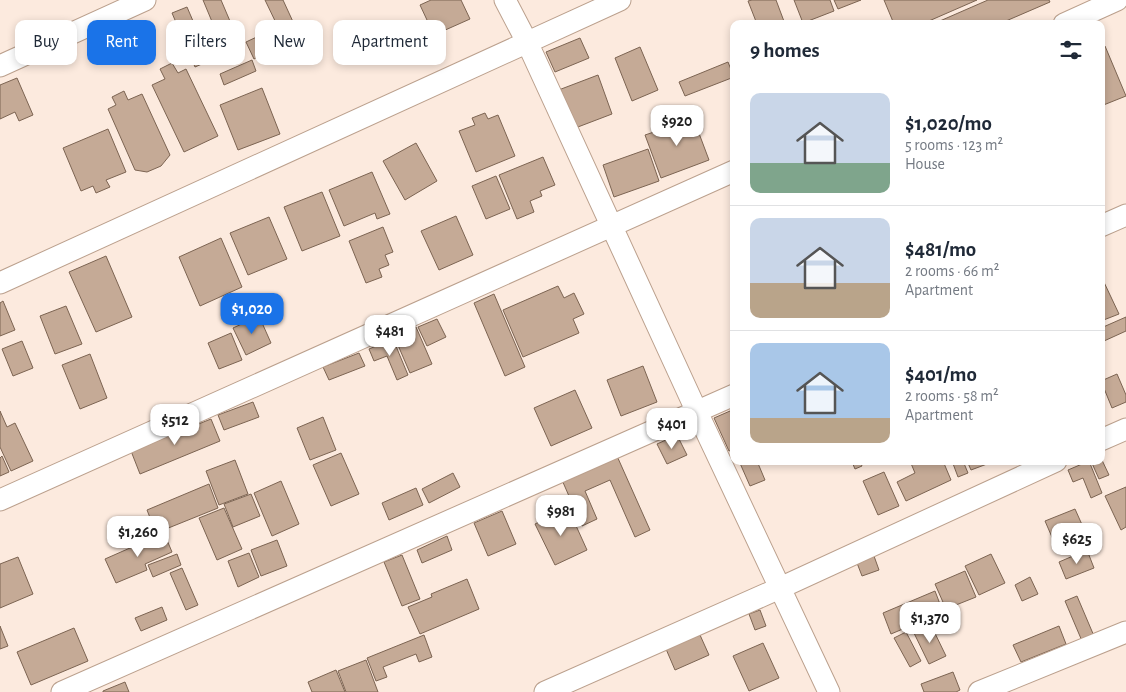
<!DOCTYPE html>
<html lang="en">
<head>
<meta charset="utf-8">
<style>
  :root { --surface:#fff; --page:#f2f2f3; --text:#1f2937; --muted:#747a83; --line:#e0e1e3; --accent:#1a73e8 }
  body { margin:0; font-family:"Alegreya Sans",sans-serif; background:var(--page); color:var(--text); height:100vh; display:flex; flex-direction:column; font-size:19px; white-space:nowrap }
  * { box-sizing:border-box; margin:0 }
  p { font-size:16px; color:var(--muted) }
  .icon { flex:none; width:28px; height:28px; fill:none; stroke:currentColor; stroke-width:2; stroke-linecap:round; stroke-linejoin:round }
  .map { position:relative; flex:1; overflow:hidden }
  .panel { position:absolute; left:730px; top:20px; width:375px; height:445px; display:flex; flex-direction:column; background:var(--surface); border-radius:10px; box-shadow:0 2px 8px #0003 }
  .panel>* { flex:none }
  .banner { position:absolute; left:15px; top:20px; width:475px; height:45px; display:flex; gap:10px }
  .price { position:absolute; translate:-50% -42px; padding:0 11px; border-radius:10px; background:#fff; color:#222; font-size:16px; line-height:32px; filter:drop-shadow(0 1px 2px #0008) }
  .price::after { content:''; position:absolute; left:50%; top:30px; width:15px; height:11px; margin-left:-8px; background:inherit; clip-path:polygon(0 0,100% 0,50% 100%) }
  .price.active { background:var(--accent); color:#fff }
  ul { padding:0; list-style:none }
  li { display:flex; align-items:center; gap:15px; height:125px; padding:0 20px }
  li+li { border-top:1px solid var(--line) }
  li span { display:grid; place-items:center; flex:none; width:140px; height:100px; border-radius:10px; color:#555 }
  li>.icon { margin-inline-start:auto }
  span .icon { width:60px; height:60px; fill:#fffc; stroke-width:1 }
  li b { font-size:21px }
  h2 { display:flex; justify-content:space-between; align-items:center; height:60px; padding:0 20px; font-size:21px }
  .chip { padding:0 18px; border-radius:10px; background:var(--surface); box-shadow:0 2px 8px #0003; font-size:18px; line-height:45px }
  .chip.active { background:var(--accent); color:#fff }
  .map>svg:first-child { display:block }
  .building { fill:#c5aa96; stroke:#7c6452 }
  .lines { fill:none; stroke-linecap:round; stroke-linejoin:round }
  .minor-casing { stroke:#bba08d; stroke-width:23 }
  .minor { stroke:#fff; stroke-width:21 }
</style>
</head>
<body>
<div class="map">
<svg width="1126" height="692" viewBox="0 0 1126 692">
  <rect width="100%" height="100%" fill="#fceade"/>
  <!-- building -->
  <path class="building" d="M 203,0 L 221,0 L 241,47 L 195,67 L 172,13 L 187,7 L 202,42 L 218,36 Z
    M 265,0 L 283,0 L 300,37 L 254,59 L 246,42 L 278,27 Z
    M 431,0 L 461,0 L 470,19 L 434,35 L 420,5 Z
    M 752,0 L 776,0 L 785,24 L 757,24 L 748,1 Z
    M 794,0 L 830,0 L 834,11 L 803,23 Z
    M 834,0 L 861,0 L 838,9 Z
    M 884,0 L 977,0 L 922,24 L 894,24 Z
    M 988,0 L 1049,0 L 1050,2 L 999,24 L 933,24 Z
    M 580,38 L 589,58 L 555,72 L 546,52 Z
    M 1105,46 L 1126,96 L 1101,106 L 1101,47 Z
    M 640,47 L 658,90 L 632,101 L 615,58 Z
    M 252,60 L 256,71 L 224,85 L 220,74 Z
    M 728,62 L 734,77 L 685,96 L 679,82 Z
    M 172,63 L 178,73 L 186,69 L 218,136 L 184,152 L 152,85 L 165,79 L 160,69 Z
    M 598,75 L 612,114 L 570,130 L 556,91 Z
    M 17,78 L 33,115 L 19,121 L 15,112 L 0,119 L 0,85 Z
    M 262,88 L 280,134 L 238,150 L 220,105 Z
    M 124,91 L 128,100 L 142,94 L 170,155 L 161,166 L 147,172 L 135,170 L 108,109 L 116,105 L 112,97 Z
    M 691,112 L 709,160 L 661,178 L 645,135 L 681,123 L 678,117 Z
    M 485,113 L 488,119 L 498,115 L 515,156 L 476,172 L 459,131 L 475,125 L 472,118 Z
    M 108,129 L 126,172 L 106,180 L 110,187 L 96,193 L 93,186 L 81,191 L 63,148 Z
    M 416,143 L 437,181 L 405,200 L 383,161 Z
    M 648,149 L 659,181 L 614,197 L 603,165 Z
    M 543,157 L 555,185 L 540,191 L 542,196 L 530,201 L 534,212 L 517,219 L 499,175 Z
    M 372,172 L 390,214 L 377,219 L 375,213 L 344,226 L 329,190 Z
    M 496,176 L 510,209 L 486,219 L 472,186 Z
    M 322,192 L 340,236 L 302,251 L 284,207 Z
    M 456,216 L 473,255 L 439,270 L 421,231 Z
    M 269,217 L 287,259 L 248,275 L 230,233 Z
    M 383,227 L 393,252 L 385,255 L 389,265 L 379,269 L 382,277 L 366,283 L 349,241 Z
    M 221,238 L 242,287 L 200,306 L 179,257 Z
    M 106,256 L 132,317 L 96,332 L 69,272 Z
    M 1101,278 L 1102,278 L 1119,314 L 1101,321 Z
    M 558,286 L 564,298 L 574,293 L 584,314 L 573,319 L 579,333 L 523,357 L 503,310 Z
    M 494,294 L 525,367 L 505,376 L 474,303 Z
    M 3,301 L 15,330 L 0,336 L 0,303 Z
    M 66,306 L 82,344 L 55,354 L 40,316 Z
    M 259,316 L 271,343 L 246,355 L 233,328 Z
    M 1126,317 L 1126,331 L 1104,341 L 1101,334 L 1101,328 Z
    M 437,319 L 446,337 L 427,346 L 418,327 Z
    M 416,327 L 432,364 L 410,373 L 394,336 Z
    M 231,333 L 242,360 L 219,369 L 208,343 Z
    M 393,339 L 408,375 L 397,380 L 387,356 L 374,361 L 369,349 Z
    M 22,341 L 33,368 L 13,376 L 2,349 Z
    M 359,353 L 365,366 L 329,380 L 323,367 Z
    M 90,354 L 107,398 L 80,409 L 62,365 Z
    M 643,366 L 657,402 L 621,416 L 607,380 Z
    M 1117,374 L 1126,395 L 1126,402 L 1112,408 L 1101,381 Z
    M 575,390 L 592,428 L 551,446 L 534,408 Z
    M 253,402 L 259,417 L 224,430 L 218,415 Z
    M 0,411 L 7,427 L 15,423 L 33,461 L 11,471 L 0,447 Z
    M 730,411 L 734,420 L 734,449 L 729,451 L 714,418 Z
    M 323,417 L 336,450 L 310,460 L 297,428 Z
    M 211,419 L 220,441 L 140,474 L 131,451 Z
    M 677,435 L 687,455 L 667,464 L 657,444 Z
    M 341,453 L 359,494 L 331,506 L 313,465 Z
    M 2,456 L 9,472 L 0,476 L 0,458 Z
    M 617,456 L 650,530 L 635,537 L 610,480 L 585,491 L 597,519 L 582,526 L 562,480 Z
    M 1101,458 L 1109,475 L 1099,479 L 1091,461 L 1101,461 Z
    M 235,460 L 248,494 L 219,505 L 206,471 Z
    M 739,461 L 757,461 L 765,480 L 750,486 Z
    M 845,461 L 860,461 L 862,466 L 855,469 L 852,462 L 846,464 Z
    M 910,461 L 943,461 L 951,480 L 906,501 L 897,482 L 915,473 Z
    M 952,461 L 963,461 L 968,473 L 958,477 Z
    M 967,461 L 995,461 L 971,470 Z
    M 1089,461 L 1102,493 L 1091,498 L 1083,478 L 1073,482 L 1068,470 Z
    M 884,472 L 899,506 L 878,515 L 863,481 Z
    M 453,473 L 460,487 L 429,503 L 422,489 Z
    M 281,481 L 299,524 L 272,536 L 254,493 Z
    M 209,484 L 218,508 L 156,533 L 147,510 Z
    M 1126,487 L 1126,527 L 1121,530 L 1105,496 Z
    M 416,488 L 423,505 L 389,520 L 382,503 Z
    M 251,494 L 260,516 L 233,527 L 224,504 Z
    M 224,508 L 242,549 L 217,560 L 199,518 Z
    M 568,508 L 587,550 L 555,565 L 535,524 Z
    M 1075,509 L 1088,538 L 1058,551 L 1045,521 Z
    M 502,511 L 516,544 L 488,556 L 474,523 Z
    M 164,533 L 172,552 L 145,564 L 147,570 L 116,583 L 105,559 Z
    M 447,536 L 452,550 L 422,563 L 417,550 Z
    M 277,540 L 287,566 L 261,576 L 251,550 Z
    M 1087,550 L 1094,568 L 1066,579 L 1059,562 Z
    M 249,553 L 259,577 L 238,587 L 228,561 Z
    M 177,554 L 181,565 L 153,577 L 148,565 Z
    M 991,554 L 1005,583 L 979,595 L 965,566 Z
    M 402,555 L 420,599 L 402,606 L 384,562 Z
    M 874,556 L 879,570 L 862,576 L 857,563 Z
    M 18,557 L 33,594 L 0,608 L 0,564 Z
    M 182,568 L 198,605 L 186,610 L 170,573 Z
    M 965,571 L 976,597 L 946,609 L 935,584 Z
    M 1030,577 L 1038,594 L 1022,601 L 1015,585 Z
    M 467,579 L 479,609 L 420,634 L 408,607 L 432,597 L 431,594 Z
    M 935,591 L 943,612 L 891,634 L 883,613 Z
    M 1077,596 L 1094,636 L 1082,641 L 1065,601 Z
    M 162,607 L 167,620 L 141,631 L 135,618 Z
    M 760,610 L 766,626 L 755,630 L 749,614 Z
    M 930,623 L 946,656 L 929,664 L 913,631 Z
    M 0,626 L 8,646 L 0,649 Z
    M 1059,626 L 1066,644 L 1021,662 L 1013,645 Z
    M 74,628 L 88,661 L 31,685 L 17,652 Z
    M 906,632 L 921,661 L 910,667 L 894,638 Z
    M 424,635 L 432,657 L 419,662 L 416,654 L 383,667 L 387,677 L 376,681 L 367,658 Z
    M 700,635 L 709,655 L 675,670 L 666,649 Z
    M 763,643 L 779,678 L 749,691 L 733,656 Z
    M 366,660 L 378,692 L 346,692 L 338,671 Z
    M 336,670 L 345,692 L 312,692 L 308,682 Z
    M 953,672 L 960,690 L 956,692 L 924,692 L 921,684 Z
    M 125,682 L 129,692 L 103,692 L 103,691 Z"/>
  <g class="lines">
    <defs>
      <path id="minor" d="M 505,0 L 527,42 L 697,412 L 829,692
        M 1064,24 L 1117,0
        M 0,66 L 145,0
        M 1101,226 L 1126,215
        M 0,283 L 620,0
        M 1101,440 L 1126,429
        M 0,500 L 734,171
        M 62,692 L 734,395
        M 545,692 L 780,588 L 1056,461
        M 979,692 L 1126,632"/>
    </defs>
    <!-- minor casing -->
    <use href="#minor" class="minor-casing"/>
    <!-- minor -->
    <use href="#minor" class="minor"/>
  </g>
</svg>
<b class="price" style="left:677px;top:147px">$920</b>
<b class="price active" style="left:252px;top:335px">$1,020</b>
<b class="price" style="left:390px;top:357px">$481</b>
<b class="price" style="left:175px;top:446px">$512</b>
<b class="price" style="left:672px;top:450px">$401</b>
<b class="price" style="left:561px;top:537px">$981</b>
<b class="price" style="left:138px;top:558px">$1,260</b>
<b class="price" style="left:1077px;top:565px">$625</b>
<b class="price" style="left:930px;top:644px">$1,370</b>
<div class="banner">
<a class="chip">Buy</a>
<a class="chip active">Rent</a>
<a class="chip">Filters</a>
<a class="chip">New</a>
<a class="chip">Apartment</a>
</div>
<section class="panel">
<h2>9 homes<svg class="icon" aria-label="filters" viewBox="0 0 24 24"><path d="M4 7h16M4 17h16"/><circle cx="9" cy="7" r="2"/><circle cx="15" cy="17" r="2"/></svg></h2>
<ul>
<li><span style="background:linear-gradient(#c9d6e8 70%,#7fa58c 0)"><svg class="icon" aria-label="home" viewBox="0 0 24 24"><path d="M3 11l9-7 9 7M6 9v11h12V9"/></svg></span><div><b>$1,020/mo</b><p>5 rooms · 123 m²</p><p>House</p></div></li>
<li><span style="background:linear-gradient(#c9d6e8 65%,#b9a48a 0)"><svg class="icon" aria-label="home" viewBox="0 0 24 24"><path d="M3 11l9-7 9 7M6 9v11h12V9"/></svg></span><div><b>$481/mo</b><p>2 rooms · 66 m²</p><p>Apartment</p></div></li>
<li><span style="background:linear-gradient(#a9c7e8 75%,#b9a48a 0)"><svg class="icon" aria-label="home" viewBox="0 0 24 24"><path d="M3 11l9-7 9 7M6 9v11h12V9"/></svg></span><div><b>$401/mo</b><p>2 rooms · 58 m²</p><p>Apartment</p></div></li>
</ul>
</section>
</div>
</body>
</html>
